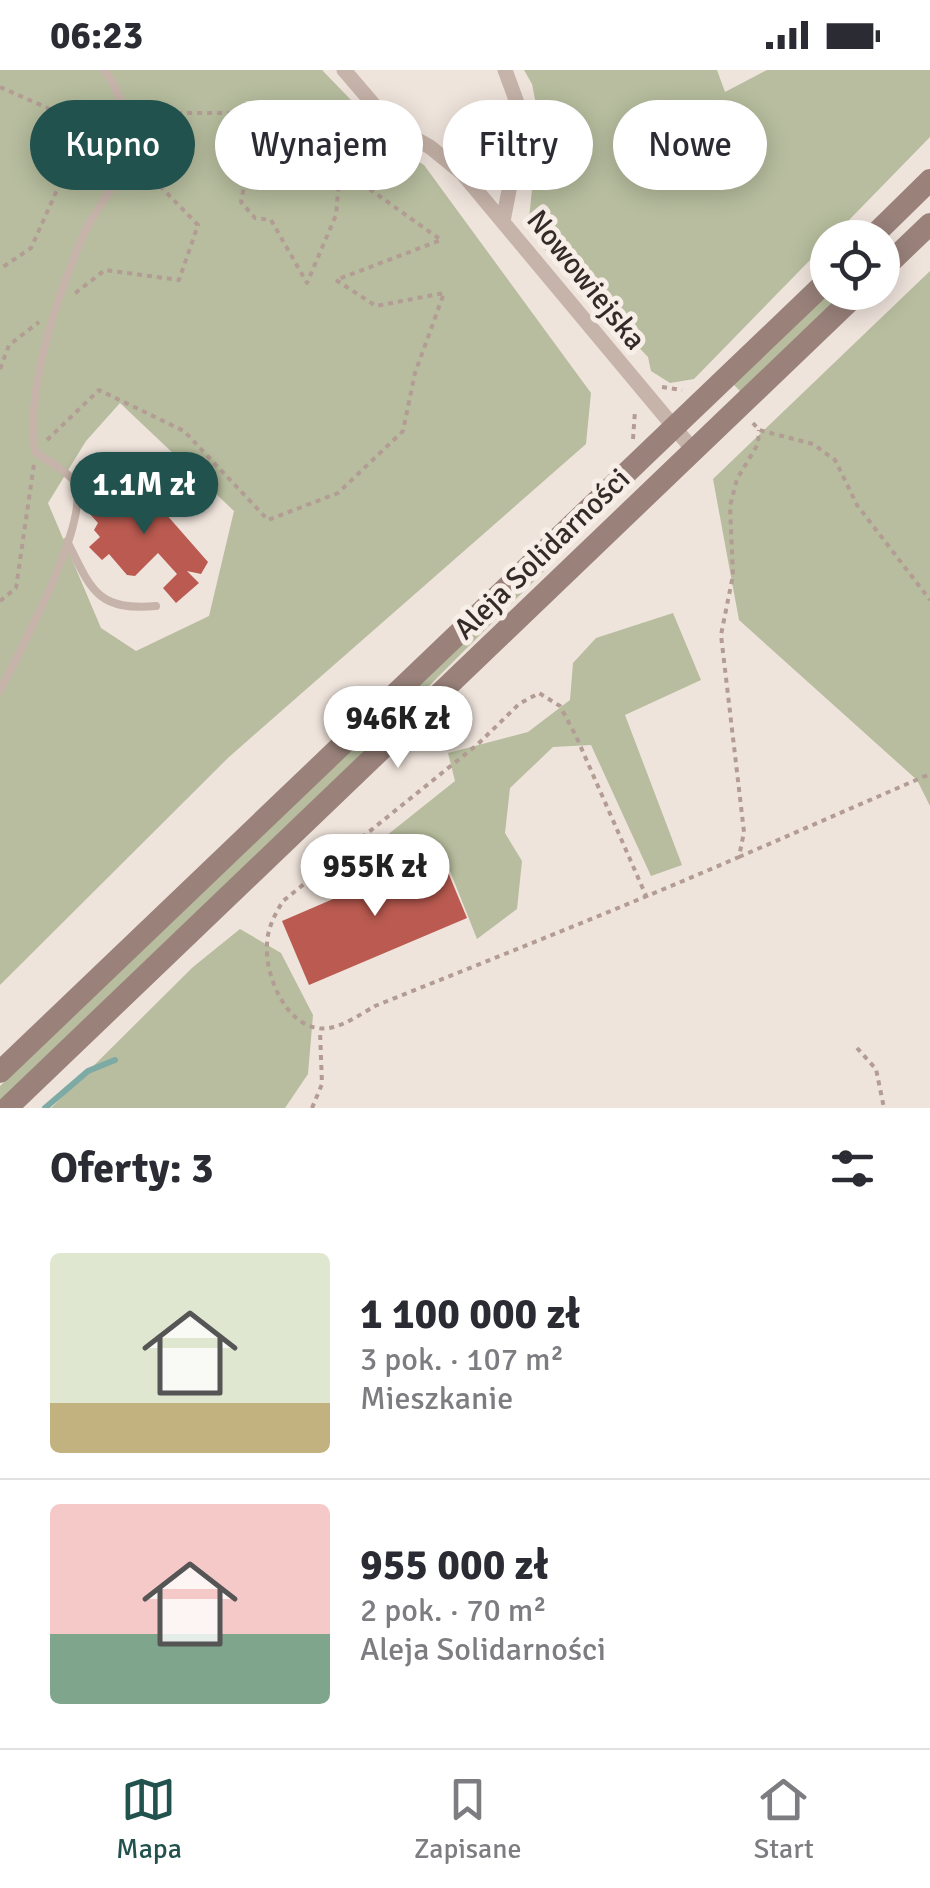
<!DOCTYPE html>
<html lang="pl">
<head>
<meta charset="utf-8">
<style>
  :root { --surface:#fff; --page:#f7f7f7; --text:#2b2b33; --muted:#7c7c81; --line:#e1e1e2; --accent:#22524e }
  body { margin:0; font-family:Signika,sans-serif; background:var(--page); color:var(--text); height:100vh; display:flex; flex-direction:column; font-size:38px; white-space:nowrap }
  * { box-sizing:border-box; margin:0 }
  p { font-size:32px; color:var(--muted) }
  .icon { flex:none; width:55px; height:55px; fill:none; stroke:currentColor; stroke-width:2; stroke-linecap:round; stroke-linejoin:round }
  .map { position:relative; height:1038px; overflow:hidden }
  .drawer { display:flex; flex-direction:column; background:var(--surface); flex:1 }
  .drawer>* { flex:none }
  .top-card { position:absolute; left:30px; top:30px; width:870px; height:90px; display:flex; gap:20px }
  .fabs { position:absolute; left:810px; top:150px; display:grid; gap:20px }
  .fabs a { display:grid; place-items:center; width:90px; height:90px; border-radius:50%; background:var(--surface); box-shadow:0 5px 25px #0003; font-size:50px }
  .price { position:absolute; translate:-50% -85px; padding:0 22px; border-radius:35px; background:#fff; color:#222; font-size:32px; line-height:65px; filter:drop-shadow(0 2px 5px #0008) }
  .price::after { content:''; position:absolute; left:50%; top:60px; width:30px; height:22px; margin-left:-15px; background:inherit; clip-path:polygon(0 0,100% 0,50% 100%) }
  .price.selected { background:var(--accent); color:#fff }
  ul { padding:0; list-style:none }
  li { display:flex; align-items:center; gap:30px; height:250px; padding:0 50px }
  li+li { border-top:2px solid var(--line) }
  li span { display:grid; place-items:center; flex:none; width:280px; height:200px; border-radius:10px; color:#555 }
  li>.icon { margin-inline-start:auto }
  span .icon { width:120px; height:120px; fill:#fffc; stroke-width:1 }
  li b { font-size:42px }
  h2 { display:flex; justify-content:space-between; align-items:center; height:120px; padding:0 50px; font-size:42px }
  .chip { padding:0 35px; border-radius:45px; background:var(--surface); box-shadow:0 5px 25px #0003; font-size:35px; line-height:90px }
  .chip.selected { background:var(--accent); color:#fff }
  .status { display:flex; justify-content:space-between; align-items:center; height:70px; padding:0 50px; background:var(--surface); direction:ltr }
  .status svg { height:28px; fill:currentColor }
  .menu { display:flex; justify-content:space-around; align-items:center; height:140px; border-top:2px solid var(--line); background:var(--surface); font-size:28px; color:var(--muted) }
  .menu a { display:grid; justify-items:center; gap:5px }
  .menu .selected { color:var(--accent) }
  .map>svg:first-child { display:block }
  .green { fill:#b7bd9e; fill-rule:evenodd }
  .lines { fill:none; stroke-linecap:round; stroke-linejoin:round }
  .stream { stroke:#7eaaa5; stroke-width:6 }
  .building { fill:#ba5a50 }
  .path { stroke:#b29c94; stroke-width:4; stroke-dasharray:5 5; stroke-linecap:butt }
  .service { stroke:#c6b3a9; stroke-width:8 }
  .minor { stroke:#c6b3a9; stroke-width:15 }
  .secondary { stroke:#9a827b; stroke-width:22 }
  .labels { text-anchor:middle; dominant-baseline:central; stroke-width:10; stroke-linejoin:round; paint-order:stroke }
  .street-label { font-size:30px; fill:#342a28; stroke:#f7eee8 }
</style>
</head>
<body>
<div class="status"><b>06:23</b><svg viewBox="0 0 49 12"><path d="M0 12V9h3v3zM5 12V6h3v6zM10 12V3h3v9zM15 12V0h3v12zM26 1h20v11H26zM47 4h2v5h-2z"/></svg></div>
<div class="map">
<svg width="930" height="1038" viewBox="0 0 930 1038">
  <rect width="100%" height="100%" fill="#efe4dc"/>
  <!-- green -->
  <path class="green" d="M 0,0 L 322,0 L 351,30 L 370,61 L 424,95 L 591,323 L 586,374 L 229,687 L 0,915 ZM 120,333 L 234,441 L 209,546 L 136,581 L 101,558 L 48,433 L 86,371 Z
    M 524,0 L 717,0 L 725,22 L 767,0 L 930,0 L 930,67 L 694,309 L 670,313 L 651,301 L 648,287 L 544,179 L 529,149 L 539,50 L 532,14 Z
    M 930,201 L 930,736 L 917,710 L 739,550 L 713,409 Z
    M 829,223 L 844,223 L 741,322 L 733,314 Z
    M 650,395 L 350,695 L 0,1030 L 0,1016 Z
    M 673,543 L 701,610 L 625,645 L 682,795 L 651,806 L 591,675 L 553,677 L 510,718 L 505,763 L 522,791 L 517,839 L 477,869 L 440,776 L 351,814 L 347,797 L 455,711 L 448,683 L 528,662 L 570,630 L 573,593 L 596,568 Z
    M 240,859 L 281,883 L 313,945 L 308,1004 L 285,1038 L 51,1038 L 193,897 Z"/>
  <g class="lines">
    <!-- stream -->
    <path class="stream" d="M 45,1038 L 88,1001 L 115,990"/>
  </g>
  <!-- building -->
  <path class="building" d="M 121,405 L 137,411 L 208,492 L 201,504 L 187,501 L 199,513 L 176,533 L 163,518 L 177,504 L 158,483 L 135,506 L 127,505 L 109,484 L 102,490 L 89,477 L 100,467 L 94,460 L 98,453 L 89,443 L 115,419 L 113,412 Z
    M 440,783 L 467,848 L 309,915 L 282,851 Z"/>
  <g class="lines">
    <!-- path -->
    <path class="path" d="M 0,17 L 52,40 L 83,62 L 31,178 L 0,199
      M 0,299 L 9,275 L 39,252
      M 662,317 L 682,320
      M 753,353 L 759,360 L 813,374 L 835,390 L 857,435 L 930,530
      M 633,369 L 635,341
      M 47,370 L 99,320 L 184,361 L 268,450 L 338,423 L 403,361 L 415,303 L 444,223 L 376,236 L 336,210 L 441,170 L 340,98 L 336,145 L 307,213 L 271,150 L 255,148 L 241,132 L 254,67 L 228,43 L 180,43 L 157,113 L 198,155 L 179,210 L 105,200 L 74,224
      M 0,531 L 16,518 L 34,394
      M 739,787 L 930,704
      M 647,828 L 576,666 L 560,636 L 539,623 L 519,634 L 478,674 L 283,831 C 275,844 267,859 267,875 C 265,905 285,953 317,958 C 336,962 359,945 375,936 C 497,887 619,839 739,787 L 744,762 L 721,565 L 733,505 L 730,436 L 737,409 L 758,374 L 759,360
      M 857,978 L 876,999 L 884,1038
      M 312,1038 L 322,1014 L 320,961"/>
    <!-- service -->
    <path class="service" d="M 67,471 C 91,519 96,541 156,536
      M 0,621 C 17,585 97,442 73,410 C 64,399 46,390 35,382 C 25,318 59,221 85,161 C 96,138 115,119 122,94 C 129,67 124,22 104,0"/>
    <!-- minor -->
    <path class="minor" d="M 344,0 L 391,55 L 430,77 L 462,103 L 694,381
      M 503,151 L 523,49 L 505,0"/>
    <!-- secondary -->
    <path class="secondary" d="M 871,168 L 930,110
      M 882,200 L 930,154
      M 0,1002 L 828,210
      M 7,1038 L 859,222"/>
  </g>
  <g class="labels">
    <!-- street labels -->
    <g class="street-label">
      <text transform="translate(586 210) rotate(51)">Nowowiejska</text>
      <text transform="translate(542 484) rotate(-44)">Aleja Solidarności</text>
    </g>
  </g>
</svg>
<div class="fabs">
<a><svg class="icon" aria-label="locate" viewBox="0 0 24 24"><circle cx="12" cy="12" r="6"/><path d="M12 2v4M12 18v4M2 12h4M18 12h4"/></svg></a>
</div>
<b class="price selected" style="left:144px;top:467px">1.1M zł</b>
<b class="price" style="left:398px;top:701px">946K zł</b>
<b class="price" style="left:375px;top:849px">955K zł</b>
<div class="top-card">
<a class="chip selected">Kupno</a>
<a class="chip">Wynajem</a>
<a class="chip">Filtry</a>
<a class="chip">Nowe</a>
</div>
</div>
<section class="drawer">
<h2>Oferty: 3<svg class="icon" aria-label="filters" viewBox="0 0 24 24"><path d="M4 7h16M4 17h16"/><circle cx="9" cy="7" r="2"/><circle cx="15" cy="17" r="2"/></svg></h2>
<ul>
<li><span style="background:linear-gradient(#dfe7d0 75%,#c2b280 0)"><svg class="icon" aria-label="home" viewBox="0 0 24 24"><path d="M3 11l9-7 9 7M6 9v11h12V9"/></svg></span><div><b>1 100 000 zł</b><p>3 pok. · 107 m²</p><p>Mieszkanie</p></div></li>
<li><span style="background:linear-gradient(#f6c9c9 65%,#7fa58c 0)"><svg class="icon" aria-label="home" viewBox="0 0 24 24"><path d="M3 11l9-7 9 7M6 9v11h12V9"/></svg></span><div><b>955 000 zł</b><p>2 pok. · 70 m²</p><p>Aleja Solidarności</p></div></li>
</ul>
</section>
<nav class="menu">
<a class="selected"><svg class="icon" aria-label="map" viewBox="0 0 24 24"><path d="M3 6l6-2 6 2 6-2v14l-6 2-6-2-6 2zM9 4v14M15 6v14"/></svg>Mapa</a>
<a><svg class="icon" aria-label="saved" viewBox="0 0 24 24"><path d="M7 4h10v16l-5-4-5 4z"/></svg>Zapisane</a>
<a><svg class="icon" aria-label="home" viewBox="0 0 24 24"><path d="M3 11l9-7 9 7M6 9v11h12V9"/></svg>Start</a>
</nav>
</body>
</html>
